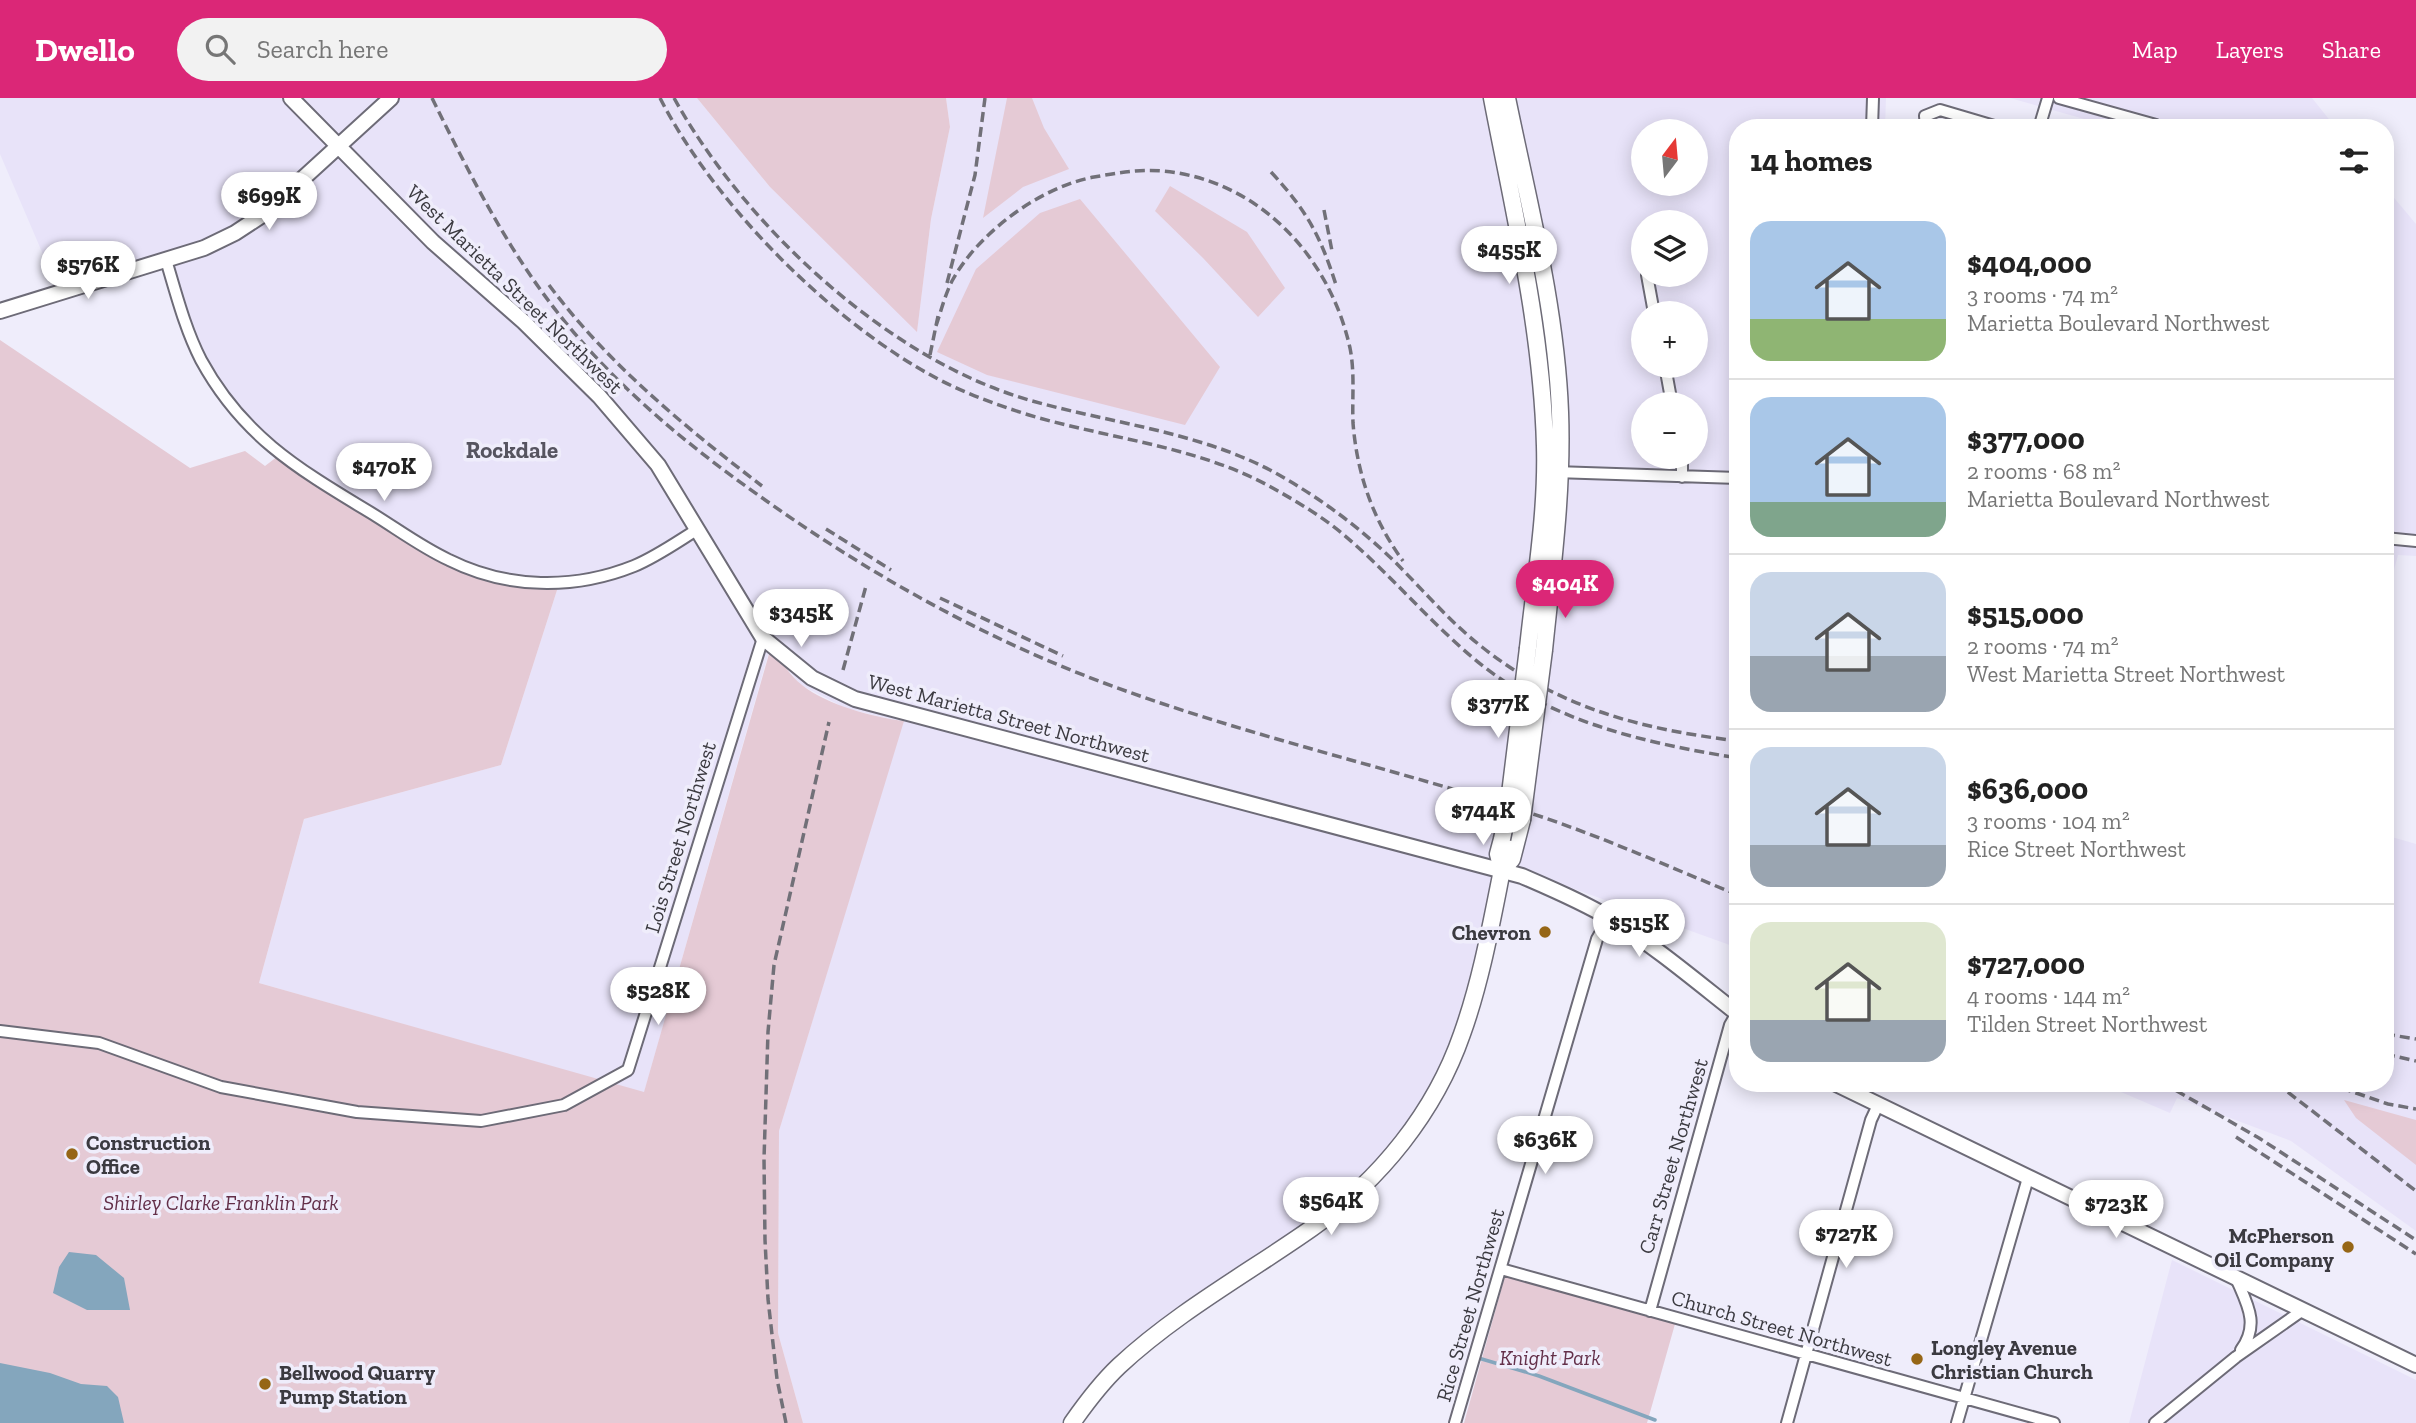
<!DOCTYPE html>
<html lang="en">
<head>
<meta charset="utf-8">
<style>
  :root { --surface:#fff; --page:#f2f2f2; --text:#222; --muted:#767676; --line:#e0e0e0; --accent:#db2777 }
  body { margin:0; font-family:"Zilla Slab",serif; background:var(--page); color:var(--text); height:100vh; display:flex; flex-direction:column; font-size:26px; white-space:nowrap }
  * { box-sizing:border-box; margin:0 }
  p { font-size:23px; color:var(--muted) }
  .icon { flex:none; width:38px; height:38px; fill:none; stroke:currentColor; stroke-width:2; stroke-linecap:round; stroke-linejoin:round }
  .map { position:relative; flex:1; overflow:hidden }
  .drawer { position:absolute; left:1729px; top:21px; width:665px; height:973px; display:flex; flex-direction:column; background:var(--surface); border-radius:28px; box-shadow:0 4px 18px #0003 }
  .drawer>* { flex:none }
  .needle { width:46px; rotate:16deg }
  .buttons { position:absolute; left:1631px; top:21px; display:grid; gap:14px }
  .buttons a { display:grid; place-items:center; width:77px; height:77px; border-radius:50%; background:var(--surface); box-shadow:0 4px 18px #0003; font-size:35px }
  .price { position:absolute; translate:-50% -60px; padding:0 16px; border-radius:24px; background:#fff; color:#222; font-size:23px; line-height:46px; filter:drop-shadow(0 2px 4px #0008) }
  .price::after { content:''; position:absolute; left:50%; top:42px; width:21px; height:16px; margin-left:-10px; background:inherit; clip-path:polygon(0 0,100% 0,50% 100%) }
  .price.selected { background:var(--accent); color:#fff }
  ul { padding:0; list-style:none }
  li { display:flex; align-items:center; gap:21px; height:175px; padding:0 21px }
  li+li { border-top:2px solid var(--line) }
  li span { display:grid; place-items:center; flex:none; width:196px; height:140px; border-radius:21px; color:#555 }
  li>.icon { margin-inline-start:auto }
  span .icon { width:84px; height:84px; fill:#fffc; stroke-width:1 }
  li b { font-size:30px }
  h2 { display:flex; justify-content:space-between; align-items:center; height:84px; padding:0 21px; font-size:30px }
  header { display:flex; align-items:center; gap:42px; box-sizing:border-box; height:98px; padding:0 35px; background:var(--accent); color:#fff }
  header strong { font-size:33px }
  nav { display:flex; gap:38px; margin-inline-start:auto; font-size:24px }
  .search { width:490px; height:63px; background:var(--page); display:flex; align-items:center; gap:18px; box-sizing:border-box; padding:0 24px; border-radius:38px; color:var(--muted); font-size:26px }
  .map>svg:first-child { display:block }
  .built { fill:#e8e3f9; fill-rule:evenodd }
  .green { fill:#e5cad5 }
  .water { fill:#84a6bd }
  .lines { fill:none; stroke-linecap:round; stroke-linejoin:round }
  .stream { stroke:#84a6bd; stroke-width:3.5 }
  .minor-casing { stroke:#6d6b77; stroke-width:14 }
  .tertiary-casing { stroke:#6d6b77; stroke-width:18 }
  .secondary-casing { stroke:#6d6b77; stroke-width:19 }
  .minor { stroke:#fff; stroke-width:10 }
  .tertiary { stroke:#fff; stroke-width:14 }
  .secondary { stroke:#fff; stroke-width:16 }
  .rail { stroke:#717078; stroke-width:3.5; stroke-dasharray:10 5; stroke-linecap:butt }
  .secondary-bridge-casing { stroke:#6d6b77; stroke-width:19; stroke-linecap:butt }
  .secondary-bridge { stroke:#fff; stroke-width:16 }
  .poi-dot { fill:#966616; stroke:#efedfb; stroke-width:2.5 }
  .labels { text-anchor:middle; dominant-baseline:central; stroke-width:7; stroke-linejoin:round; paint-order:stroke }
  .street-label { font-size:21px; fill:#3b3a40; stroke:#efedfb }
  .poi-label { font-size:21px; font-weight:bold; fill:#3b3a40; stroke:#efedfb; text-anchor:start }
  .park-label { font-size:21px; font-style:italic; fill:#632f49; stroke:#efedfb }
  .neighbourhood-label { font-size:23px; font-weight:bold; fill:#565460; stroke:#efedfb }
</style>
</head>
<body>
<header>
<strong>Dwello</strong>
<div class="search"><svg class="icon" aria-label="search" viewBox="0 0 24 24"><circle cx="10" cy="10" r="6"/><path d="M15 15l6 6"/></svg>Search here</div>
<nav><a>Map</a><a>Layers</a><a>Share</a></nav>
</header>
<div class="map">
<svg width="2416" height="1325" viewBox="0 0 2416 1325">
  <rect width="100%" height="100%" fill="#efedfb"/>
  <!-- built -->
  <path class="built" d="M 0,0 L 697,0 L 770,89 L 917,233 L 931,121 L 950,29 L 946,0 L 1886,0 L 1885,30 L 1738,30 L 1738,850 L 1505,766 L 1448,983 L 1357,1091 L 1090,1297 L 1074,1325 L 803,1325 L 778,1235 L 779,1033 L 903,624 L 845,610 L 801,587 L 770,550 L 644,995 L 259,885 L 304,721 L 501,667 L 558,489 L 423,455 L 272,348 L 209,284 L 165,155 L 57,189 L 0,56 ZM 1643,33 L 1696,33 L 1696,86 L 1643,86 ZM 1643,124 L 1696,124 L 1696,177 L 1643,177 ZM 1643,215 L 1696,215 L 1696,268 L 1643,268 ZM 1643,306 L 1696,306 L 1696,359 L 1643,359 Z
    M 2010,0 L 2312,0 L 2336,30 L 2116,30 Z
    M 2385,89 L 2416,126 L 2416,458 L 2398,457 L 2385,506 Z
    M 2385,737 L 2416,746 L 2416,1133 L 2291,1043 L 2177,1000 L 2170,1015 L 2100,985 L 2385,985 Z
    M 2172,1162 L 2416,1282 L 2416,1325 L 2129,1325 Z"/>
  <!-- green -->
  <path class="green" d="M 697,0 L 946,0 L 950,29 L 931,121 L 917,234 L 770,89 Z
    M 1007,0 L 1032,0 L 1044,30 L 1069,71 L 1023,89 L 983,120 Z
    M 1170,88 L 1247,134 L 1285,190 L 1258,219 L 1203,160 L 1155,113 Z
    M 1080,101 L 1220,269 L 1185,327 L 987,277 L 937,254 L 976,171 L 1040,115 Z
    M 0,242 L 190,370 L 245,353 L 265,368 L 282,355 L 423,455 L 558,489 L 501,667 L 304,721 L 259,885 L 644,994 L 771,549 C 780,561 790,578 802,587 C 827,607 873,619 904,623 L 779,1033 L 778,1235 L 803,1325 L 0,1325 Z
    M 2344,1002 L 2416,1022 L 2416,1067 L 2356,1020 Z
    M 1505,1178 L 1675,1226 L 1647,1325 L 1464,1325 Z"/>
  <!-- water -->
  <path class="water" d="M 69,1154 L 96,1157 L 124,1180 L 130,1212 L 87,1212 L 53,1195 L 59,1169 Z
    M 0,1265 L 50,1275 L 81,1286 L 107,1288 L 118,1299 L 124,1325 L 0,1325 Z"/>
  <g class="lines">
    <!-- stream -->
    <path class="stream" d="M 1475,1259 L 1539,1278 L 1655,1322"/>
    <defs>
      <path id="minor" d="M 2059,0 L 2156,27
        M 1872,30 L 1873,0
        M 1926,30 L 1925,18 L 1940,12 L 2001,30
        M 2039,30 L 2048,0
        M 166,162 C 176,195 185,231 201,262 C 244,341 302,373 376,418 C 400,433 423,450 449,462 C 507,491 574,492 634,468 C 656,459 677,444 698,431
        M 1647,177 L 1654,215
        M 1665,268 L 1672,306
        M 1682,359 L 1682,379
        M 1555,374 L 1738,380
        M 2385,440 L 2416,443
        M 0,933 L 99,945 L 221,989 L 357,1014 L 481,1023 L 564,1007 L 628,972 L 763,540
        M 1501,1171 L 2054,1325
        M 2236,1180 C 2247,1206 2260,1226 2241,1252
        M 1650,1213 L 1730,927 L 1737,915
        M 1455,1325 L 1597,841 L 1609,820
        M 1787,1325 L 1871,1022 L 1878,1007
        M 1957,1325 L 2028,1080
        M 2155,1325 L 2236,1259 L 2303,1212"/>
      <path id="tertiary" d="M 291,0 L 433,144 L 524,224 L 599,298 L 658,367 L 763,540 L 812,580 L 855,601 L 1522,778 C 1552,791 1583,804 1611,821 C 1656,849 1696,883 1738,916
        M 0,213 L 204,150 L 235,135 L 264,116 L 391,0
        M 1834,985 L 2416,1267"/>
      <path id="secondary" d="M 1492,0 C 1514,115 1542,231 1545,348 C 1547,415 1535,483 1528,550
        M 1507,0 C 1528,103 1556,208 1560,314 C 1563,393 1552,473 1544,552
        M 1502,772 L 1512,761 L 1522,722
        M 1072,1325 C 1086,1305 1101,1285 1119,1268 C 1177,1214 1248,1175 1312,1130 C 1380,1082 1435,1014 1462,936 C 1481,883 1491,827 1502,772 L 1498,756 L 1502,741"/>
    </defs>
    <!-- minor casing -->
    <use href="#minor" class="minor-casing"/>
    <!-- tertiary casing -->
    <use href="#tertiary" class="tertiary-casing"/>
    <!-- secondary casing -->
    <use href="#secondary" class="secondary-casing"/>
    <!-- minor -->
    <use href="#minor" class="minor"/>
    <!-- tertiary -->
    <use href="#tertiary" class="tertiary"/>
    <!-- secondary -->
    <use href="#secondary" class="secondary"/>
    <!-- rail -->
    <path class="rail" d="M 432,0 C 471,79 510,157 566,225 C 623,295 695,353 768,404 C 873,478 984,540 1104,585 C 1243,637 1389,669 1530,715 C 1601,738 1669,769 1738,797
      M 660,0 C 714,106 832,225 938,281 C 967,296 997,307 1029,317 C 1113,342 1201,348 1278,393 C 1301,406 1324,420 1344,437 C 1389,475 1427,521 1472,559 C 1546,623 1644,645 1738,660
      M 674,0 C 745,128 887,261 1029,302 C 1109,325 1195,333 1270,372 C 1316,397 1357,427 1394,463 C 1423,492 1449,523 1482,549 C 1560,611 1641,631 1738,643
      M 1271,74 C 1308,114 1321,139 1337,190
      M 1324,112 L 1332,153
      M 947,185 L 975,77 L 985,0
      M 549,187 C 608,266 685,329 762,388
      M 936,228 C 941,213 945,197 952,183 C 978,135 1040,89 1094,79 C 1117,75 1139,71 1163,73 C 1259,82 1330,159 1350,250 C 1355,275 1352,300 1353,325 C 1357,376 1373,422 1403,463
      M 930,257 L 938,218
      M 826,431 L 891,472
      M 940,500 L 1063,558
      M 843,572 L 866,488
      M 2385,936 L 2416,941
      M 2385,956 L 2416,963
      M 2163,985 L 2259,1040 L 2416,1142
      M 2276,985 L 2416,1093
      M 2327,985 L 2388,1006 L 2416,1011
      M 2236,1039 L 2416,1156
      M 786,1325 L 777,1281 L 768,1201 L 765,1142 L 764,1061 L 768,934 L 774,867 L 829,624"/>
    <defs>
      <path id="secondary-bridge" d="M 1522,722 L 1544,552
        M 1502,741 L 1508,712 L 1528,550"/>
    </defs>
    <!-- secondary-bridge casing -->
    <use href="#secondary-bridge" class="secondary-bridge-casing"/>
    <!-- secondary-bridge -->
    <use href="#secondary-bridge" class="secondary-bridge"/>
  </g>
  <!-- markers -->
  <g class="poi-dot">
    <circle cx="1545" cy="834" r="7"/>
    <circle cx="72" cy="1056" r="7"/>
    <circle cx="2348" cy="1149" r="7"/>
    <circle cx="1917" cy="1261" r="7"/>
    <circle cx="265" cy="1286" r="7"/>
  </g>
  <g class="labels">
    <!-- street labels -->
    <g class="street-label">
      <text transform="translate(515 191) rotate(44)">West Marietta Street Northwest</text>
      <text transform="translate(1009 620) rotate(15)">West Marietta Street Northwest</text>
      <text transform="translate(680 739) rotate(-73)">Lois Street Northwest</text>
      <text transform="translate(1673 1058) rotate(-74)">Carr Street Northwest</text>
      <text transform="translate(1470 1207) rotate(-74)">Rice Street Northwest</text>
      <text transform="translate(1782 1230) rotate(16)">Church Street Northwest</text>
    </g>
    <!-- poi labels -->
    <g class="poi-label">
      <text x="1531" y="834" text-anchor="end">Chevron</text>
      <text x="86" y="1044">Construction<tspan x="86" dy="24">Office</tspan></text>
      <text x="2334" y="1137" text-anchor="end">McPherson<tspan x="2334" dy="24">Oil Company</tspan></text>
      <text x="1931" y="1249">Longley Avenue<tspan x="1931" dy="24">Christian Church</tspan></text>
      <text x="279" y="1274">Bellwood Quarry<tspan x="279" dy="24">Pump Station</tspan></text>
    </g>
    <!-- park labels -->
    <g class="park-label">
      <text x="221" y="1104">Shirley Clarke Franklin Park</text>
      <text x="1550" y="1259">Knight Park</text>
    </g>
    <!-- neighbourhood labels -->
    <g class="neighbourhood-label">
      <text x="512" y="352">Rockdale</text>
    </g>
  </g>
</svg>
<div class="buttons">
<a><svg class="needle" viewBox="-14 -14 28 28"><path d="M0-13l5 13h-10z" fill="#e53935"/><path d="M0 13l5-13h-10z" fill="#767676"/></svg></a>
<a><svg class="icon" aria-label="layers" viewBox="0 0 24 24"><path d="M12 4l9 5-9 5-9-5zM3 14l9 5 9-5"/></svg></a>
<a>+</a>
<a>−</a>
</div>
<b class="price" style="left:269px;top:134px">$699K</b>
<b class="price" style="left:1509px;top:188px">$455K</b>
<b class="price" style="left:88px;top:203px">$576K</b>
<b class="price" style="left:384px;top:405px">$470K</b>
<b class="price selected" style="left:1565px;top:522px">$404K</b>
<b class="price" style="left:801px;top:551px">$345K</b>
<b class="price" style="left:1498px;top:642px">$377K</b>
<b class="price" style="left:1483px;top:749px">$744K</b>
<b class="price" style="left:1639px;top:861px">$515K</b>
<b class="price" style="left:658px;top:929px">$528K</b>
<b class="price" style="left:1545px;top:1078px">$636K</b>
<b class="price" style="left:1331px;top:1139px">$564K</b>
<b class="price" style="left:2116px;top:1142px">$723K</b>
<b class="price" style="left:1846px;top:1172px">$727K</b>
<section class="drawer">
<h2>14 homes<svg class="icon" aria-label="filters" viewBox="0 0 24 24"><path d="M4 7h16M4 17h16"/><circle cx="9" cy="7" r="2"/><circle cx="15" cy="17" r="2"/></svg></h2>
<ul>
<li><span style="background:linear-gradient(#a9c7e8 70%,#8fb573 0)"><svg class="icon" aria-label="home" viewBox="0 0 24 24"><path d="M3 11l9-7 9 7M6 9v11h12V9"/></svg></span><div><b>$404,000</b><p>3 rooms · 74 m²</p><p>Marietta Boulevard Northwest</p></div></li>
<li><span style="background:linear-gradient(#a9c7e8 75%,#7fa58c 0)"><svg class="icon" aria-label="home" viewBox="0 0 24 24"><path d="M3 11l9-7 9 7M6 9v11h12V9"/></svg></span><div><b>$377,000</b><p>2 rooms · 68 m²</p><p>Marietta Boulevard Northwest</p></div></li>
<li><span style="background:linear-gradient(#c9d6e8 60%,#9aa5b1 0)"><svg class="icon" aria-label="home" viewBox="0 0 24 24"><path d="M3 11l9-7 9 7M6 9v11h12V9"/></svg></span><div><b>$515,000</b><p>2 rooms · 74 m²</p><p>West Marietta Street Northwest</p></div></li>
<li><span style="background:linear-gradient(#c9d6e8 70%,#9aa5b1 0)"><svg class="icon" aria-label="home" viewBox="0 0 24 24"><path d="M3 11l9-7 9 7M6 9v11h12V9"/></svg></span><div><b>$636,000</b><p>3 rooms · 104 m²</p><p>Rice Street Northwest</p></div></li>
<li><span style="background:linear-gradient(#dfe7d0 70%,#9aa5b1 0)"><svg class="icon" aria-label="home" viewBox="0 0 24 24"><path d="M3 11l9-7 9 7M6 9v11h12V9"/></svg></span><div><b>$727,000</b><p>4 rooms · 144 m²</p><p>Tilden Street Northwest</p></div></li>
</ul>
</section>
</div>
</body>
</html>
